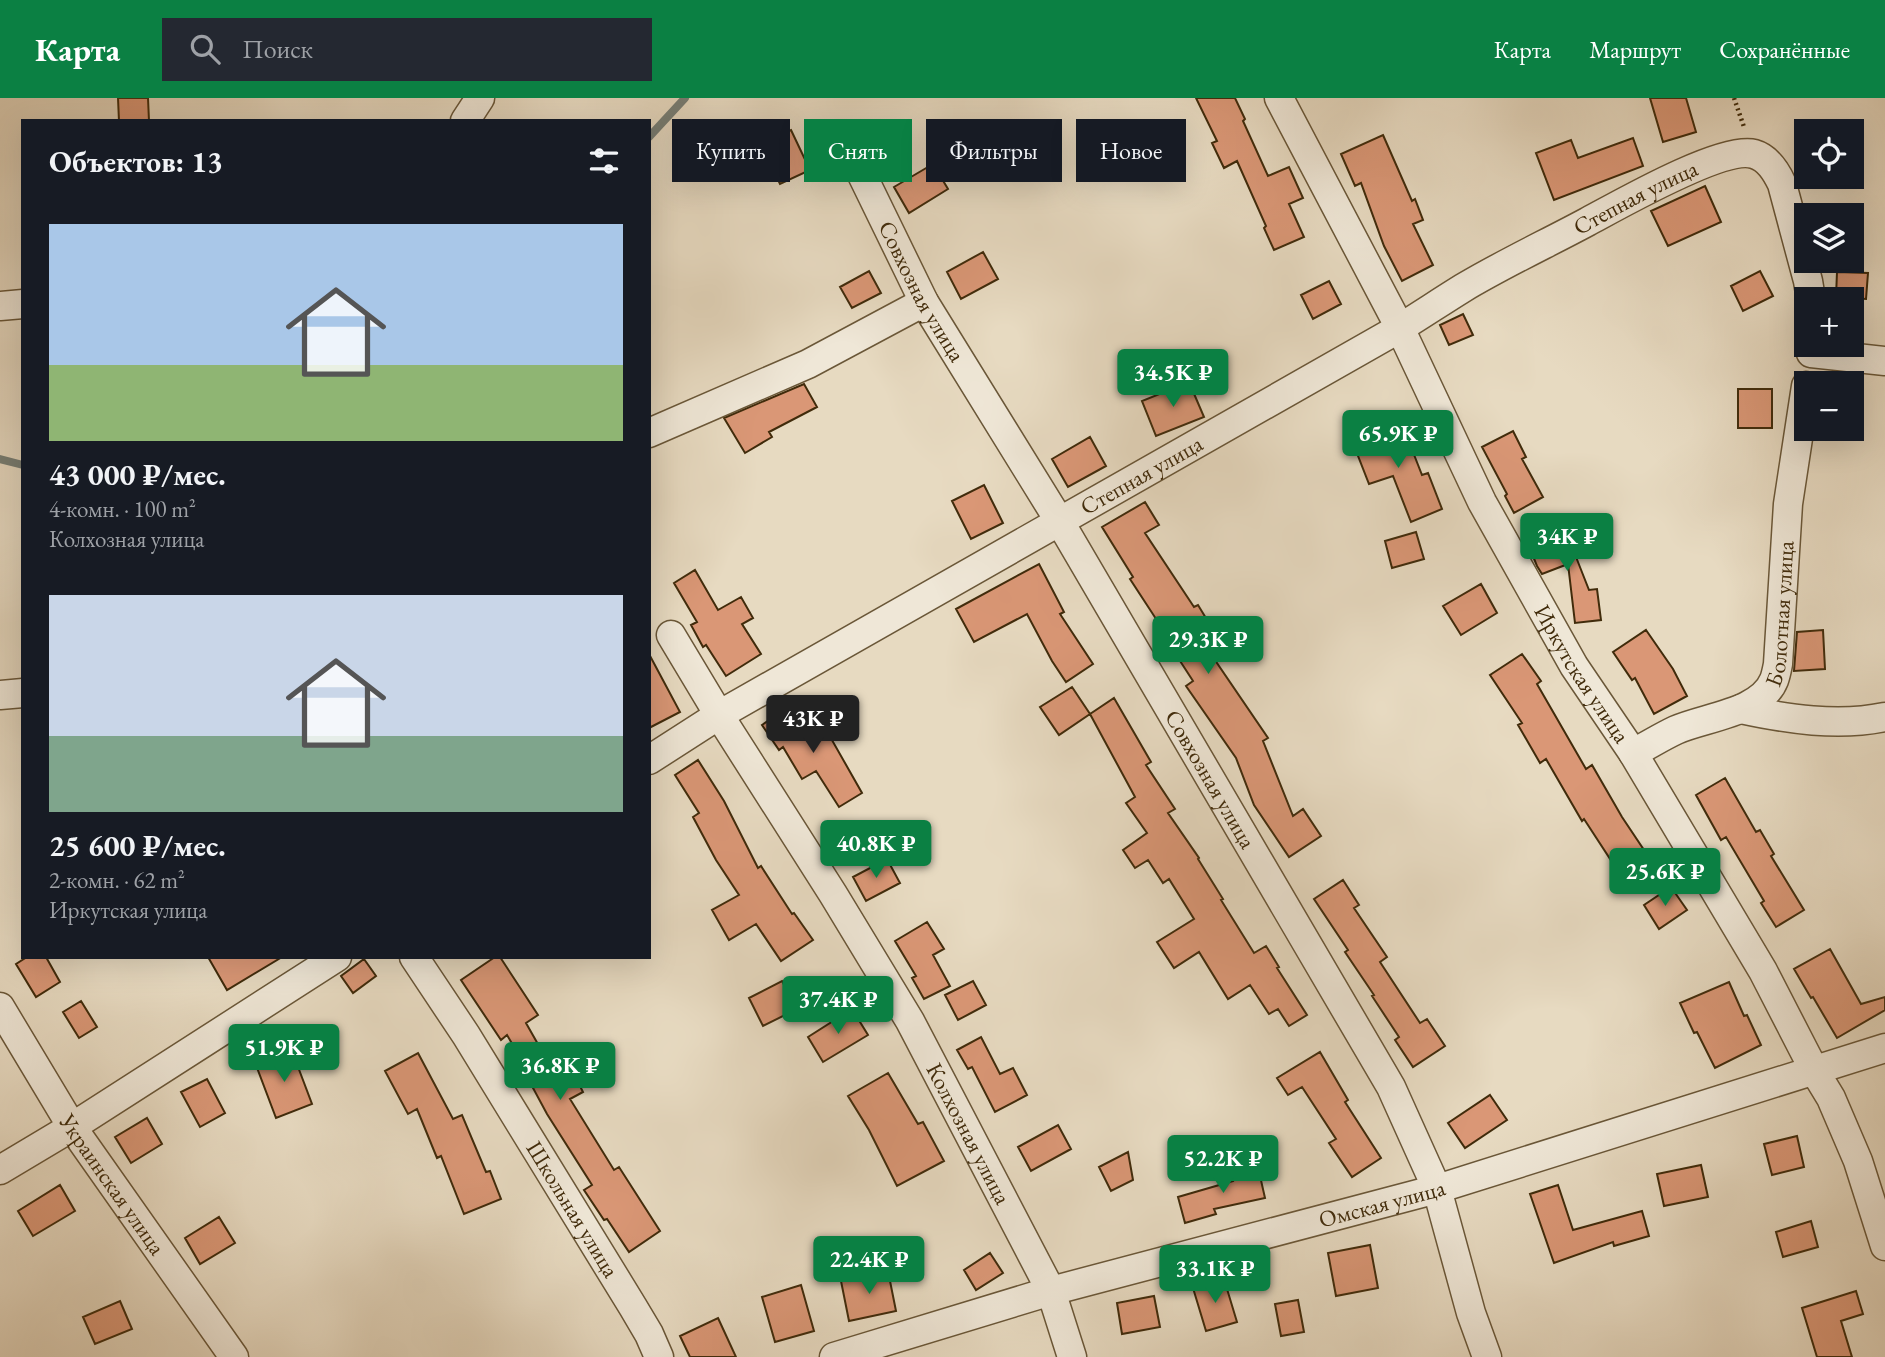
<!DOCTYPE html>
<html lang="ru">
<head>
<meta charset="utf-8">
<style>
  :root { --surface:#171b24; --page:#242831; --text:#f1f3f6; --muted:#9ea1a6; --accent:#0b8043 }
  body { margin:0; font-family:"EB Garamond",serif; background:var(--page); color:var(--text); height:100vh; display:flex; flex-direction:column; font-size:26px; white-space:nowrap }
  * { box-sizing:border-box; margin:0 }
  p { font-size:23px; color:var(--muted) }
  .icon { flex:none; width:38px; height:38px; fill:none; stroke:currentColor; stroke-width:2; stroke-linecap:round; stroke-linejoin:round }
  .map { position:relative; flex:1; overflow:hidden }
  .side { position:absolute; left:21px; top:21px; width:630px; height:840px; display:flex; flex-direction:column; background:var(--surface); border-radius:0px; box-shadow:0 7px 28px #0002 }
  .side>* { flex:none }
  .banner { position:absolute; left:672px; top:21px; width:665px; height:63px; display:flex; gap:14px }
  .buttons { position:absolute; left:1794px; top:21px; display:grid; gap:14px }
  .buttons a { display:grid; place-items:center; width:70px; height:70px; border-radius:0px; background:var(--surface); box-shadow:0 7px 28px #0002; font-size:35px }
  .price { position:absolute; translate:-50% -60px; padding:0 16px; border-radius:7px; background:var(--accent); color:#fff; font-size:23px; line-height:46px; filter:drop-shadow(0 2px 4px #0008) }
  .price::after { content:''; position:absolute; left:50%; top:42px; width:21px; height:16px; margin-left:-10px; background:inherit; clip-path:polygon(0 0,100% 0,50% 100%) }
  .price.selected { background:#222; color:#fff }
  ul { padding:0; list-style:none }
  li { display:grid; align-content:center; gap:14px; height:371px; padding:0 28px }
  li span { display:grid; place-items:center; height:217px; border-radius:0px; color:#555 }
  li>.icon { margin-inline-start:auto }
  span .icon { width:126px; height:126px; fill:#fffc; stroke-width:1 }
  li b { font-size:30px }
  h2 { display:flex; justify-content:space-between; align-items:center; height:84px; padding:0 28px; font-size:30px }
  .tag { padding:0 24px; border-radius:0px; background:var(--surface); box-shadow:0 7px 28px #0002; font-size:24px; line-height:63px }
  .tag.selected { background:var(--accent); color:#fff }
  header { display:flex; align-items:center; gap:42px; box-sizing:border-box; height:98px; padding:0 35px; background:var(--accent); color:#fff }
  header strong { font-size:33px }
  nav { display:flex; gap:38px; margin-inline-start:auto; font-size:24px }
  .search { width:490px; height:63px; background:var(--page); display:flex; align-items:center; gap:18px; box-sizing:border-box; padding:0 24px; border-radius:0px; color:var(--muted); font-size:26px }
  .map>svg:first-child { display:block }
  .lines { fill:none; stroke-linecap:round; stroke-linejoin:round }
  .stream { stroke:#787f77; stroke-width:8 }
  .building { fill:#da9776; stroke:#402b0b; stroke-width:2 }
  .minor-casing { stroke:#6a5738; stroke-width:31 }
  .path { stroke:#402b0b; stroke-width:4.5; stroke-dasharray:2 3.5; stroke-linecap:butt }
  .minor { stroke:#efe7d7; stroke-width:28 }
  .labels { text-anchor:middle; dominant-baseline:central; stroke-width:7; stroke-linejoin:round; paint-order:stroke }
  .street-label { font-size:23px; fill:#402b0b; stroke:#efe7d7 }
</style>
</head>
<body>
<header>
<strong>Карта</strong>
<div class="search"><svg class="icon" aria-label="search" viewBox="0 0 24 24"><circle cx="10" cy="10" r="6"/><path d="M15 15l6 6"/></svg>Поиск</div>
<nav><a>Карта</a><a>Маршрут</a><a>Сохранённые</a></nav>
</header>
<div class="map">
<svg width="1885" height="1259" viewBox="0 0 1885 1259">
  <rect width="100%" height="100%" fill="#e7dac1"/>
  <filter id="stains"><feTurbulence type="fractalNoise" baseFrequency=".00286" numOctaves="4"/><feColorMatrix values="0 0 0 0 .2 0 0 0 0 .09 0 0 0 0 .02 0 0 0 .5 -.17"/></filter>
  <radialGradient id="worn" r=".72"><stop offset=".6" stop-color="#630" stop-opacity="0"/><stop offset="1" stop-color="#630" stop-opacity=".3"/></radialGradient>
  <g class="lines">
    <!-- stream -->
    <path class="stream" d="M 649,39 L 685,0
      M 0,361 L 23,367"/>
  </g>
  <!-- building -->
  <path class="building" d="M 118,0 L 148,0 L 149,23 L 119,23 Z
    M 1196,0 L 1235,0 L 1245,21 L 1243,23 L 1268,78 L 1289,69 L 1303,100 L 1289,106 L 1304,139 L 1274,152 L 1264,130 L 1266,128 L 1237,63 L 1224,70 L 1212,45 L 1217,43 Z
    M 1650,0 L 1686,0 L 1696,34 L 1663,44 Z
    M 791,32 L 810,72 L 780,86 L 761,46 Z
    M 1383,37 L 1412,103 L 1415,101 L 1423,122 L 1413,126 L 1433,167 L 1402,183 L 1384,148 L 1361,85 L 1355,88 L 1341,56 Z
    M 1633,40 L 1643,68 L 1554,102 L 1536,55 L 1571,42 L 1578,60 Z
    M 933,66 L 948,91 L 909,115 L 894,89 Z
    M 1705,88 L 1721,124 L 1668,148 L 1651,113 Z
    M 983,154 L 998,181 L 961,201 L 947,174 Z
    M 869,173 L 881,195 L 852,210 L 840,189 Z
    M 1760,173 L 1773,198 L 1743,213 L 1731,188 Z
    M 1837,174 L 1868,175 L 1866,201 L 1836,199 Z
    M 1329,183 L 1341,206 L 1313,221 L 1301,197 Z
    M 1463,216 L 1473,237 L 1449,247 L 1440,227 Z
    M 1189,284 L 1204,319 L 1156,338 L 1142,303 Z
    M 804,286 L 817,309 L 769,334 L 772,339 L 745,355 L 724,320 Z
    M 1738,291 L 1772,291 L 1772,330 L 1738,330 Z
    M 1402,326 L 1422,377 L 1428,375 L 1442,411 L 1411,424 L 1393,378 L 1369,386 L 1353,345 Z
    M 1513,333 L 1526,359 L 1522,361 L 1543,399 L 1514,415 L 1505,398 L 1507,396 L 1482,349 Z
    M 1090,339 L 1106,368 L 1068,389 L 1052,361 Z
    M 984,387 L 1003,425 L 971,441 L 952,403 Z
    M 1145,404 L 1159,427 L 1145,435 L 1194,509 L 1198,507 L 1215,535 L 1202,543 L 1268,640 L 1263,643 L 1293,718 L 1303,711 L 1321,738 L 1289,759 L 1254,707 L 1236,660 L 1186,588 L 1193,583 L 1160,532 L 1162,530 L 1130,481 L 1133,479 L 1102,429 Z
    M 1565,431 L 1589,492 L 1597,491 L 1601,522 L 1575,525 L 1568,466 L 1542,476 L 1537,468 L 1528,446 Z
    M 1416,434 L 1424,461 L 1392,470 L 1385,443 Z
    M 1039,466 L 1064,514 L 1060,516 L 1093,566 L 1066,584 L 1052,563 L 1027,516 L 974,544 L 956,511 Z
    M 695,472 L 718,512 L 741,499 L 753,520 L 742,526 L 761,556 L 726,578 L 706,547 L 703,549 L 691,527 L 697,524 L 674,485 Z
    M 1481,486 L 1497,515 L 1461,537 L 1443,508 Z
    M 1646,532 L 1673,571 L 1687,598 L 1654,616 L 1635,580 L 1632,582 L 1613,554 Z
    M 1823,532 L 1825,571 L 1794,573 L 1797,534 Z
    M 649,556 L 680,614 L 649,630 Z
    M 1522,556 L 1541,583 L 1537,586 L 1586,671 L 1592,667 L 1622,719 L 1644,752 L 1616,770 L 1584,721 L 1582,723 L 1546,661 L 1540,665 L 1518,627 L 1522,625 L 1490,577 Z
    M 1072,589 L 1090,616 L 1059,637 L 1040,609 Z
    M 1114,600 L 1151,664 L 1146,667 L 1175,711 L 1168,715 L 1199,760 L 1198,761 L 1223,801 L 1221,802 L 1254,855 L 1266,848 L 1279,869 L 1277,870 L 1307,917 L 1289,928 L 1278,911 L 1269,916 L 1250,887 L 1228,901 L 1199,854 L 1174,870 L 1157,844 L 1194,821 L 1169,781 L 1163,785 L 1148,762 L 1135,770 L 1123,752 L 1147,735 L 1126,705 L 1135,699 L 1090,616 Z
    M 791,607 L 816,642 L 828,635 L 862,695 L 839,709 L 816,673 L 802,681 L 783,649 L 779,652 L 762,627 Z
    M 698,662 L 724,703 L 758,770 L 761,768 L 792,816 L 794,815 L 813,842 L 781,863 L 756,826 L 729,842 L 712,812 L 739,797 L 716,762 L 693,719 L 699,715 L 675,677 Z
    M 1725,680 L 1756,734 L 1760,732 L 1774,756 L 1771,758 L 1804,812 L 1776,829 L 1761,805 L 1764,803 L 1726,739 L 1721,742 L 1696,697 Z
    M 887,761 L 900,785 L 866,803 L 853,779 Z
    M 1343,782 L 1359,807 L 1354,810 L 1387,859 L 1380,864 L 1420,925 L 1427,921 L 1445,948 L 1413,969 L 1395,942 L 1399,939 L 1372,898 L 1374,897 L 1345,854 L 1348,852 L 1314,801 Z
    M 1671,789 L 1687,812 L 1659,831 L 1644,807 Z
    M 927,824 L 944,851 L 933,857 L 950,888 L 924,901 L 912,880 L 916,878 L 895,843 Z
    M 1830,851 L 1861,906 L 1885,899 L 1885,912 L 1837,940 L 1813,899 L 1811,900 L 1794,871 Z
    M 27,859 L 46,859 L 60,884 L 36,899 L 16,866 Z
    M 208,859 L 282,859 L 227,892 Z
    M 495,859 L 500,859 L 538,917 L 526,925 L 556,978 L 571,970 L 583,994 L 570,1001 L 614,1072 L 619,1069 L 660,1133 L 629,1154 L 607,1121 L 604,1122 L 584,1092 L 592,1087 L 547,1016 L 533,990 L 537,988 L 507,937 L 501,942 L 461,882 Z
    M 364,861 L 376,878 L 353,895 L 341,878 Z
    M 782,883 L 797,911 L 763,928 L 749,900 Z
    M 973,883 L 986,907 L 958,922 L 945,897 Z
    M 1729,884 L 1744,918 L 1747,917 L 1761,947 L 1715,970 L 1697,934 L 1694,935 L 1680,905 Z
    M 81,903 L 97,929 L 79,940 L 63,914 Z
    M 852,911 L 868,937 L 823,964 L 808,939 Z
    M 981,939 L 1000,976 L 1013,970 L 1027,997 L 995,1014 L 972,969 L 968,971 L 957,952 Z
    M 292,953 L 312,1006 L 276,1020 L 256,967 Z
    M 1320,954 L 1348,1002 L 1345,1004 L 1381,1060 L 1352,1079 L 1329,1045 L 1336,1041 L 1302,989 L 1288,997 L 1277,980 Z
    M 418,955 L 453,1021 L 462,1017 L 486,1074 L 490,1073 L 501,1101 L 464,1116 L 441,1058 L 437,1060 L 417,1011 L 408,1016 L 385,973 Z
    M 888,975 L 918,1026 L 923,1024 L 944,1063 L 897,1088 L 869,1032 L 848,998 Z
    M 207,981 L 225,1015 L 200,1029 L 181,994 Z
    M 1490,997 L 1507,1022 L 1465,1050 L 1448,1025 Z
    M 147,1020 L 162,1046 L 131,1065 L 115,1039 Z
    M 1058,1027 L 1071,1051 L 1031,1073 L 1018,1049 Z
    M 1797,1038 L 1804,1069 L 1772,1077 L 1764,1046 Z
    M 1128,1054 L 1133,1082 L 1111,1093 L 1099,1069 Z
    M 1701,1067 L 1708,1099 L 1664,1108 L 1657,1076 Z
    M 1258,1069 L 1265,1100 L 1214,1111 L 1216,1116 L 1185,1125 L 1178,1099 L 1233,1083 L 1231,1075 Z
    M 60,1087 L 75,1113 L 33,1138 L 18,1113 Z
    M 1558,1087 L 1573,1132 L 1642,1113 L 1649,1138 L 1614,1148 L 1613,1144 L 1554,1165 L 1530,1096 Z
    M 219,1119 L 235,1145 L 200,1166 L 185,1140 Z
    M 1811,1123 L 1818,1149 L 1783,1159 L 1776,1134 Z
    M 1370,1147 L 1378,1190 L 1336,1198 L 1328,1155 Z
    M 990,1155 L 1003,1175 L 976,1192 L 964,1172 Z
    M 888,1173 L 896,1213 L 849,1223 L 841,1183 Z
    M 1224,1181 L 1237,1224 L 1206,1233 L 1193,1190 Z
    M 801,1187 L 814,1233 L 775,1244 L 762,1199 Z
    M 1856,1193 L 1863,1216 L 1841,1223 L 1852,1259 L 1817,1259 L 1802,1210 Z
    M 1154,1198 L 1160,1229 L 1122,1236 L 1117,1205 Z
    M 1298,1202 L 1304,1234 L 1281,1238 L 1275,1206 Z
    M 120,1203 L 132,1231 L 95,1246 L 83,1219 Z
    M 718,1220 L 736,1259 L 690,1259 L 680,1238 Z"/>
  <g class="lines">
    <defs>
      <g id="minor">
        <path id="s1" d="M 1279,0 L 1400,230 L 1482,404 L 1574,568 L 1633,655 L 1763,873 L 1814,972 L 1831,1000 L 1858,1063 L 1885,1148"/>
        <path d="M 465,23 L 480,0"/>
        <path id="s2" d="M 848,48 L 924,204 L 1060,424 L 1391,989 L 1437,1091 L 1471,1215 L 1487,1259"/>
        <path d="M 0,208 L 23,206"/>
        <path d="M 1811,255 L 1885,263"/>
        <path d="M 649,335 L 808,266 L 924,204"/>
        <path id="s3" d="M 671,537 L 719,617 L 833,796 L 910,923 L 1051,1193 L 1072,1259"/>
        <path d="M 0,597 L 23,595"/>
        <path d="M 1741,611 C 1787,621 1838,629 1885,619"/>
        <path id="s4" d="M 1633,655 C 1647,648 1661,639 1676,632 C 1705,619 1761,615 1774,582 C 1776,577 1777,571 1778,566 L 1788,406 L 1806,288"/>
        <path id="s5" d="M 649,662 L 719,617 L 1400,230 C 1421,217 1442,203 1463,190 C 1503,166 1546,146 1587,124 C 1617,108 1723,47 1754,56 C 1768,60 1776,73 1782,86 L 1808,183 L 1811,201"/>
        <path id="s6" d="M 414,859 L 466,937 L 633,1209 L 649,1236 L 659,1259"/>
        <path id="s7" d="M 0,909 L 72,1029 L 234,1259"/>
        <path d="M 0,1072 L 72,1029 L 337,859"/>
        <path id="s8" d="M 834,1259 L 1051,1193 L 1437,1091 L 1885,950"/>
      </g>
    </defs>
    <!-- minor casing -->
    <use href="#minor" class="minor-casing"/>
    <!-- path -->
    <path class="path" d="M 1734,0 L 1744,29"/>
    <!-- minor -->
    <use href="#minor" class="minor"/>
  </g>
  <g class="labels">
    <!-- street labels -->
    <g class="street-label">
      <text stroke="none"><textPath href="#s5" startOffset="1136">Степная улица</textPath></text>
      <text stroke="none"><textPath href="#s2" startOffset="163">Совхозная улица</textPath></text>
      <text stroke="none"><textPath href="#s5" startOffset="569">Степная улица</textPath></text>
      <text stroke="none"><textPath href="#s4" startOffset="229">Болотная улица</textPath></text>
      <text stroke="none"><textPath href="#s1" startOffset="651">Иркутская улица</textPath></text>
      <text stroke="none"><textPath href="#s2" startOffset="730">Совхозная улица</textPath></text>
      <text stroke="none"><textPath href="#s3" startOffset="581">Колхозная улица</textPath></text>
      <text stroke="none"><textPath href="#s7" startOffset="210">Украинская улица</textPath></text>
      <text stroke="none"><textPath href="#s8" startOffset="569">Омская улица</textPath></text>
      <text stroke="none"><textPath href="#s6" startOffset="298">Школьная улица</textPath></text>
    </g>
  </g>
  <rect width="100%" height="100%" filter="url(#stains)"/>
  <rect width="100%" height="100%" fill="url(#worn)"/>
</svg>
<div class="buttons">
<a><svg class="icon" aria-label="locate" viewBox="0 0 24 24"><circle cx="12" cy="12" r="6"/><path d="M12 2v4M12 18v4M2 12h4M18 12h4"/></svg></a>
<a><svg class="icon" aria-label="layers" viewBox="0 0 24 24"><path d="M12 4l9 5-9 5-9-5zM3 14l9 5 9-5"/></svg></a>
<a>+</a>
<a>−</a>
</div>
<b class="price" style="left:1173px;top:311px">34.5K ₽</b>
<b class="price" style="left:1398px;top:372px">65.9K ₽</b>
<b class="price" style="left:1567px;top:475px">34K ₽</b>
<b class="price" style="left:1208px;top:578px">29.3K ₽</b>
<b class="price selected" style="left:813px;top:657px">43K ₽</b>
<b class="price" style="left:876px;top:782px">40.8K ₽</b>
<b class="price" style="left:1665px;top:810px">25.6K ₽</b>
<b class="price" style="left:838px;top:938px">37.4K ₽</b>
<b class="price" style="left:284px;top:986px">51.9K ₽</b>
<b class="price" style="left:560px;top:1004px">36.8K ₽</b>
<b class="price" style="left:1223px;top:1097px">52.2K ₽</b>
<b class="price" style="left:869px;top:1198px">22.4K ₽</b>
<b class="price" style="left:1215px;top:1207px">33.1K ₽</b>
<div class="banner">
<a class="tag">Купить</a>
<a class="tag selected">Снять</a>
<a class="tag">Фильтры</a>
<a class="tag">Новое</a>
</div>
<section class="side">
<h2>Объектов: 13<svg class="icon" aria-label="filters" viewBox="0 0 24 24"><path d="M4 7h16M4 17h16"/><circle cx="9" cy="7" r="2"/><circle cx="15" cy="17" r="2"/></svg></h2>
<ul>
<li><span style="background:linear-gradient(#a9c7e8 65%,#8fb573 0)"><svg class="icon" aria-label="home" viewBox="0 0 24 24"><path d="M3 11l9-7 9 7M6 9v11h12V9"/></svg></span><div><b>43 000 ₽/мес.</b><p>4-комн. · 100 m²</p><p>Колхозная улица</p></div></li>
<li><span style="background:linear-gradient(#c9d6e8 65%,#7fa58c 0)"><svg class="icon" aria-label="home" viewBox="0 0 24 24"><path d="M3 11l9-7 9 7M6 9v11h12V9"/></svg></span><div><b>25 600 ₽/мес.</b><p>2-комн. · 62 m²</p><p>Иркутская улица</p></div></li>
</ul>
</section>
</div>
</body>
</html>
